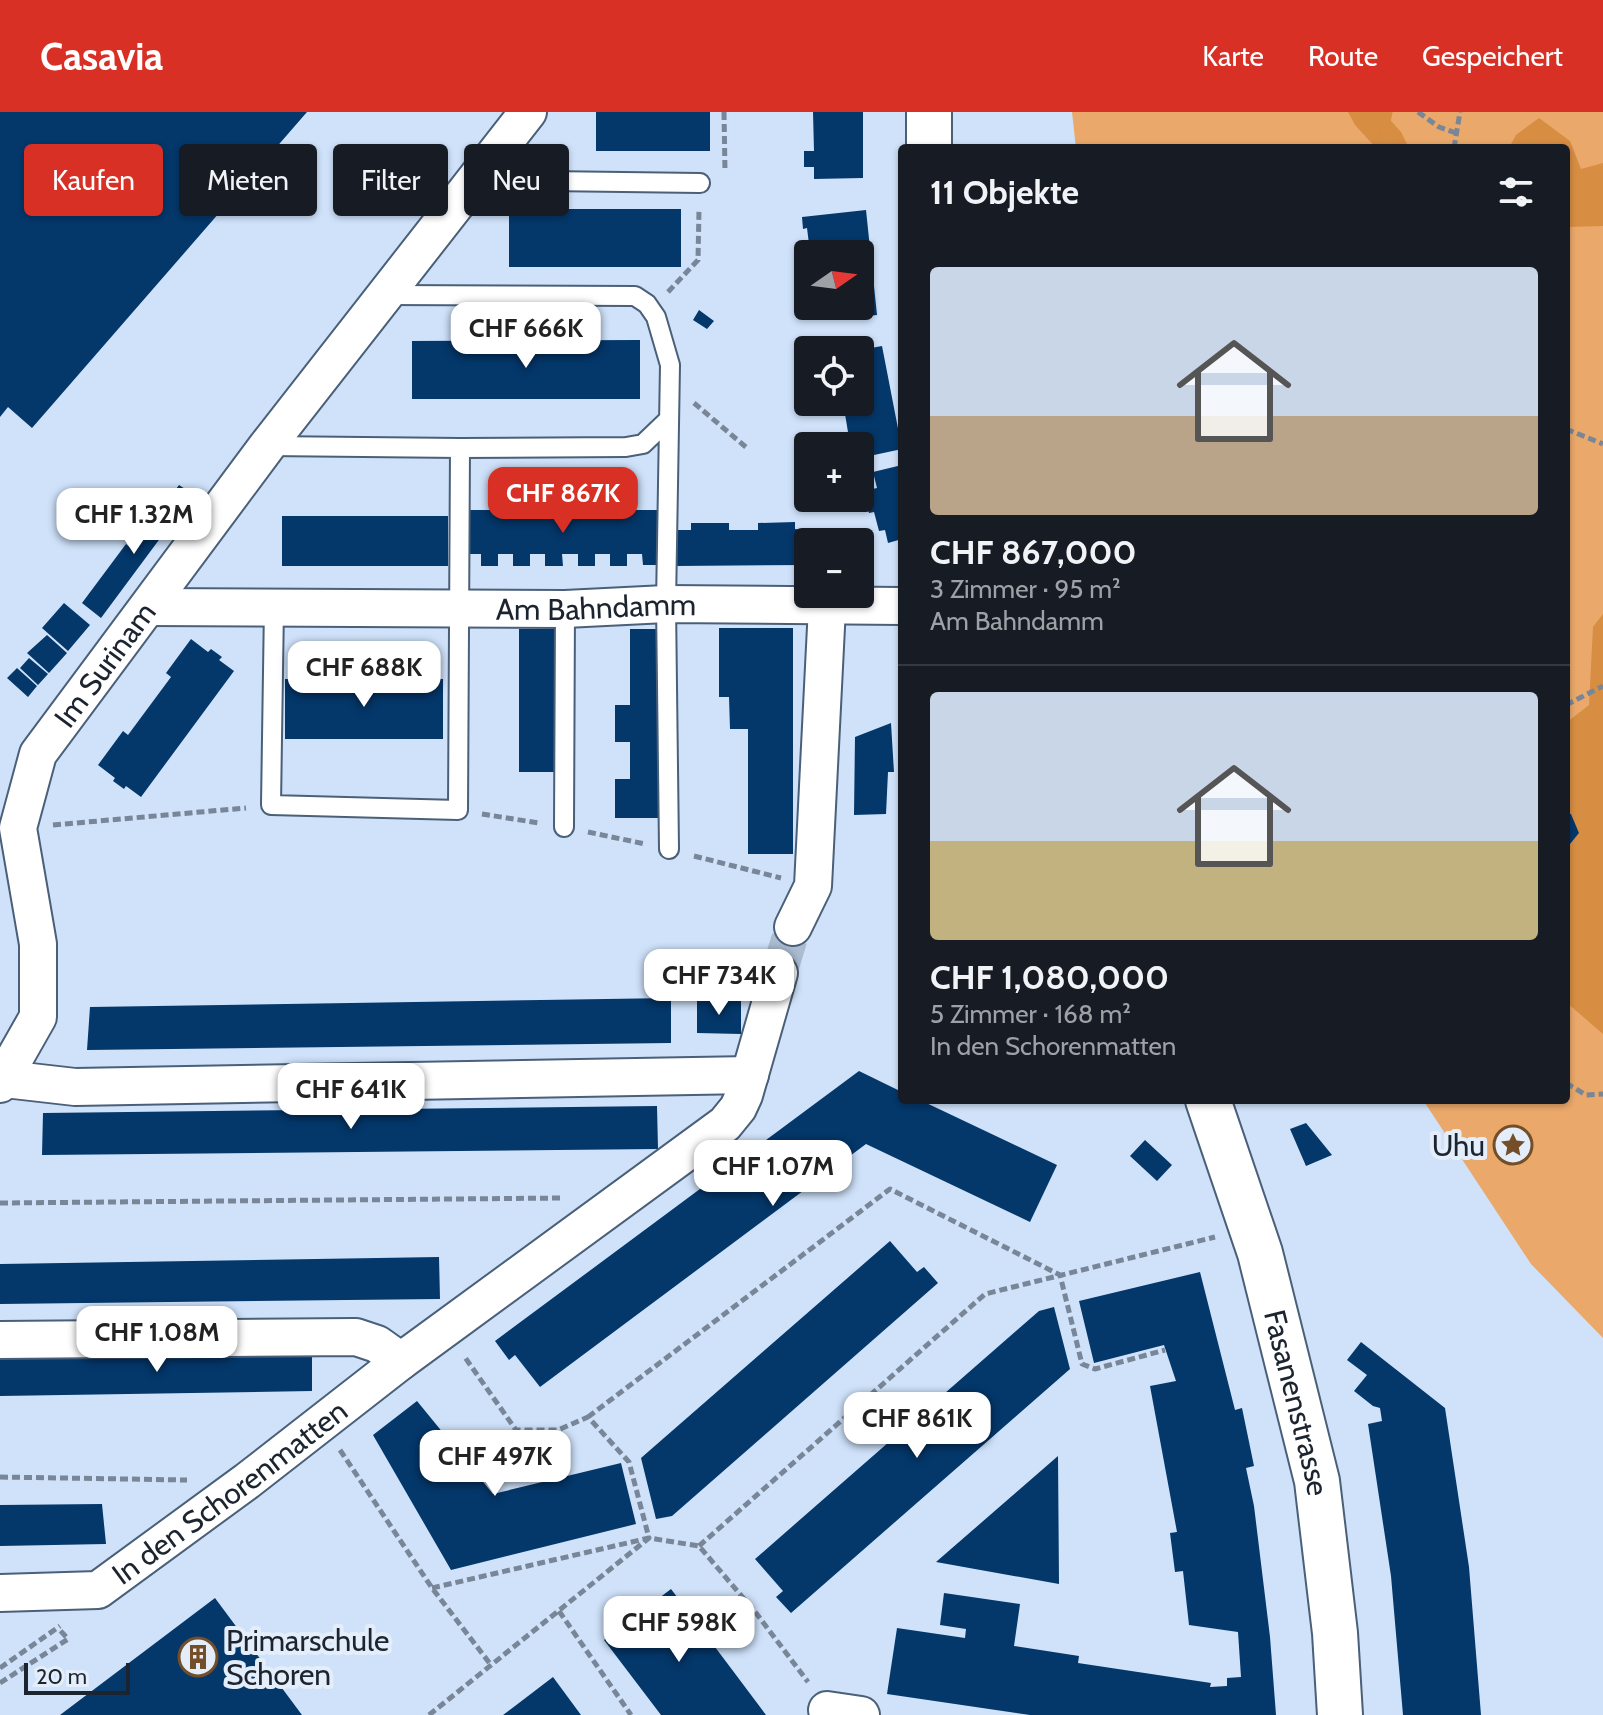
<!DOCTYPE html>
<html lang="de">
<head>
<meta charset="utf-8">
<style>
  :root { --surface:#171b24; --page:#242831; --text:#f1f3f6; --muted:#9ea1a6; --line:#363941; --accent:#d93025 }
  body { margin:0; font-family:Cabin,sans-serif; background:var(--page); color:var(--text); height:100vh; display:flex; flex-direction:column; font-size:30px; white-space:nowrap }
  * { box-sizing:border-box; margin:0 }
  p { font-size:26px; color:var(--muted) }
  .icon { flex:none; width:44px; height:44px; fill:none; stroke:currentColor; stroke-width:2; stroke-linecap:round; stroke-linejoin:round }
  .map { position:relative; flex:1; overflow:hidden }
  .side { position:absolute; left:898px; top:32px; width:672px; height:960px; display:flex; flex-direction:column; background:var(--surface); border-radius:8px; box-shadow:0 2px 6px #0004 }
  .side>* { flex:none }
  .top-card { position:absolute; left:24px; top:32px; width:754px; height:72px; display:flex; gap:16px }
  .needle { width:52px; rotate:76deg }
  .tools { position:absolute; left:794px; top:128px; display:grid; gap:16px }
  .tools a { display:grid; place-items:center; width:80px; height:80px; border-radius:8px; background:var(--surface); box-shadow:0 2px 6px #0004; font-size:40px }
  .scale { position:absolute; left:24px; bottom:20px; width:106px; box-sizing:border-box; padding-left:8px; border:4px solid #1b242f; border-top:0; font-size:22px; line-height:28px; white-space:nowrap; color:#1b242f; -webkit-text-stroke:6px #e4eefa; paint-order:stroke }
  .price { position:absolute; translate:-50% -68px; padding:0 18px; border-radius:16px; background:#fff; color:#222; font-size:26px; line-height:52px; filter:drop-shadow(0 2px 4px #0008) }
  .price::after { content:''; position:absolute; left:50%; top:48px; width:24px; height:18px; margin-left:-12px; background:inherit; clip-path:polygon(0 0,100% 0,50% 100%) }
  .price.on { background:var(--accent); color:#fff }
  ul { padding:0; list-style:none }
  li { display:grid; align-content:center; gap:16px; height:424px; padding:0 32px }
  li+li { border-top:2px solid var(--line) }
  li span { display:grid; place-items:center; height:248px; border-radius:8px; color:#555 }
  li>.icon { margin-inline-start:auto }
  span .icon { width:144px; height:144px; fill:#fffc; stroke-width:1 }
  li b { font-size:34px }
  h2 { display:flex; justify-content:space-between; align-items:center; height:96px; padding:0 32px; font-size:34px }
  .pill { padding:0 28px; border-radius:8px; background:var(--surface); box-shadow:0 2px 6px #0004; font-size:28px; line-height:72px }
  .pill.on { background:var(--accent); color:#fff }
  header { display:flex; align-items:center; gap:48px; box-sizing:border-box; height:112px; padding:0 40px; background:var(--accent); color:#fff }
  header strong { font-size:38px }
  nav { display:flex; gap:44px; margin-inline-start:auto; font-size:28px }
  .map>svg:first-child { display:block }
  .green { fill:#eaa86a }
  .water { fill:#d78d42 }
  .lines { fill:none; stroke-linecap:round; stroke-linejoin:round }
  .stream { stroke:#d78d42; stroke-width:11 }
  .building { fill:#04376a }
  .minor-tunnel { stroke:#abbcd1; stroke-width:36; stroke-dasharray:36 18; stroke-linecap:butt }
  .service-casing { stroke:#4a5f78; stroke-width:22 }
  .minor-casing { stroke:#4a5f78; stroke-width:40 }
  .secondary-casing { stroke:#4a5f78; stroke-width:48 }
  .path { stroke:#788698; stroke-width:5; stroke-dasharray:8 4; stroke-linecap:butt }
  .service { stroke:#fff; stroke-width:18 }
  .minor { stroke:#fff; stroke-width:36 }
  .secondary { stroke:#fff; stroke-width:44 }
  .labels { text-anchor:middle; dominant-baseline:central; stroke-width:8; stroke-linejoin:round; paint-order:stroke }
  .street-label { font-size:30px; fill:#1b242f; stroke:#e4eefa }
  .poi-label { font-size:30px; fill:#1b242f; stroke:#e4eefa; text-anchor:end }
</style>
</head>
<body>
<header>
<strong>Casavia</strong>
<nav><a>Karte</a><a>Route</a><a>Gespeichert</a></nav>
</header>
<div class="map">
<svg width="1603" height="1603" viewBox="0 0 1603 1603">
  <rect width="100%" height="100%" fill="#cfe2fa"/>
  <!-- green -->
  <path class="green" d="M 1072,0 L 1603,0 L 1603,1226 L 1531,1152 L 1423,988 L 1566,988 L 1566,36 L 1076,36 Z"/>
  <!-- water -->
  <path class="water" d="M 1348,0 L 1383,0 L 1401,20 L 1409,36 L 1376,36 L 1355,13 Z
    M 1539,6 L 1570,29 L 1581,57 L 1603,51 L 1603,114 L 1566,115 L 1566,36 L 1509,36 L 1516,23 Z
    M 1603,502 L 1603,922 L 1566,890 L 1566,737 L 1579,721 L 1571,702 L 1566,701 L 1566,611 L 1589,593 L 1593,515 Z"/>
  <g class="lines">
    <!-- stream -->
    <path class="stream" d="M 1387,0 L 1384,15 L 1391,36"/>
  </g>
  <!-- building -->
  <path class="building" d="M 0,0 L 307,0 L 32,316 L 8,295 L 0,305 Z
    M 596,0 L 710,0 L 710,39 L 596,39 Z
    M 813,0 L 863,0 L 863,66 L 814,67 L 814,55 L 804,55 L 804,39 L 814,39 Z
    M 509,97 L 681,97 L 681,155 L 509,155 Z
    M 866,98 L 877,203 L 827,208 L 826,196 L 816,198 L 816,194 L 860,194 L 860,142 L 820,142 L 819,131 L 809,132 L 807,116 L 803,117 L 802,105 Z
    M 699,198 L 714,209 L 707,217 L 693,208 Z
    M 640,228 L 640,287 L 412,287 L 412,229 Z
    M 882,234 L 902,337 L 860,346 L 860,334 L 841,334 L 839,322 L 848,320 L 843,290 L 860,290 L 860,238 Z
    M 902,353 L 902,427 L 888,431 L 885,418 L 879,419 L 874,400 L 869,401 L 864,379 L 877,376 L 873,360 Z
    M 179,373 L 193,382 L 101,506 L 82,491 L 126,432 L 132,437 Z
    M 464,398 L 661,398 L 660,453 L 643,453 L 642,442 L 627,442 L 627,454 L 610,454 L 610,442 L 595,442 L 595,454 L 578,454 L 578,442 L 562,442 L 563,454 L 545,454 L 545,442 L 530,442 L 530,454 L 513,454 L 513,442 L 498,442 L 498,454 L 481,454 L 481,442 L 464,442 Z
    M 282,404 L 448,404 L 448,454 L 282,454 Z
    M 795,410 L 795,417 L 829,420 L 829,430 L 808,430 L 808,453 L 676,454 L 676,418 L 691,418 L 691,411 L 729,411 L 729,418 L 758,418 L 758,411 Z
    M 64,491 L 90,513 L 68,539 L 42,516 Z
    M 719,516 L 793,516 L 793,742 L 748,742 L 748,617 L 730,617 L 729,585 L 719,585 Z
    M 519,517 L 554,517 L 554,660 L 519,660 Z
    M 630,517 L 661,517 L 661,706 L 615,706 L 615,667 L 630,667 L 630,630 L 615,630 L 615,593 L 630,593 Z
    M 47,523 L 67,541 L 49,561 L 27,541 Z
    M 191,527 L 208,540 L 211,537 L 222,545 L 219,548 L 234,559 L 141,685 L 126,674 L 124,677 L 113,669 L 115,666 L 98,653 L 123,619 L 128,623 L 171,565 L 166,561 Z
    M 29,546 L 48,562 L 38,573 L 20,556 Z
    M 17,556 L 37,574 L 28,585 L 7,566 Z
    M 285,567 L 443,567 L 443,627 L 285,627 Z
    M 891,611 L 894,660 L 888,660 L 886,702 L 854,703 L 855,625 Z
    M 1566,701 L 1571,702 L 1579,721 L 1566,737 Z
    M 671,886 L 671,931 L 87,938 L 90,895 Z
    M 697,889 L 741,889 L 741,922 L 697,921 Z
    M 859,959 L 902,980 L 902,988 L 920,988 L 1057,1053 L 1030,1110 L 866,1032 L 540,1275 L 515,1243 L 509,1248 L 495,1229 Z
    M 657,994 L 658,1037 L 42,1043 L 43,1001 Z
    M 1306,1011 L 1332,1043 L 1306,1054 L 1290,1017 Z
    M 1145,1028 L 1172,1053 L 1157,1069 L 1130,1044 Z
    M 890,1129 L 917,1160 L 924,1155 L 938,1171 L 672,1404 L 656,1407 L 641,1346 Z
    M 439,1145 L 440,1187 L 0,1192 L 0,1152 Z
    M 1200,1160 L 1235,1298 L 1242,1296 L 1254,1354 L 1246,1356 L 1254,1394 L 1270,1525 L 1276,1603 L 1030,1603 L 887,1582 L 897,1516 L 965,1526 L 966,1517 L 940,1513 L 944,1481 L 1020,1492 L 1014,1534 L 1079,1544 L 1078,1551 L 1211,1571 L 1210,1575 L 1227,1574 L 1227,1566 L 1241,1565 L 1238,1520 L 1189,1513 L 1183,1459 L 1175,1460 L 1170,1421 L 1177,1420 L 1150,1274 L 1176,1269 L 1164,1233 L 1094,1251 L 1079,1189 Z
    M 1054,1195 L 1070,1257 L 791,1501 L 776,1485 L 783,1479 L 755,1447 L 1039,1199 Z
    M 1361,1230 L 1445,1296 L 1469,1455 L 1481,1603 L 1403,1603 L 1391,1464 L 1368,1312 L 1382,1309 L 1380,1296 L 1373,1294 L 1354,1279 L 1367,1263 L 1347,1248 Z
    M 312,1239 L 312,1279 L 0,1284 L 0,1246 Z
    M 417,1289 L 493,1382 L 621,1351 L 636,1412 L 451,1458 L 373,1323 Z
    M 1058,1344 L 1059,1472 L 936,1450 Z
    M 102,1392 L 106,1432 L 0,1434 L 0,1393 Z
    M 671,1477 L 700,1515 L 766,1603 L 661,1603 L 604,1528 Z
    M 215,1486 L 302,1603 L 60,1603 Z
    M 553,1565 L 581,1603 L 503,1603 L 515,1594 Z"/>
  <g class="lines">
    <!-- minor-tunnel -->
    <path class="minor-tunnel" d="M 779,861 L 793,815"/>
    <defs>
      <path id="service" d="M 477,68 L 700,71
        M 385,183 L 635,184 L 647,192 L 656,205 L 670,253 L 666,492 L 669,737
        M 267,334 L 460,336 L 626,335 L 643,332 L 667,309
        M 274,494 L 271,693 L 458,698 L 460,336
        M 564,715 L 565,497"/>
      <g id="minor">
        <path id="s1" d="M 148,495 L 565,497 L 666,492 L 902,494"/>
        <path d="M 793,815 L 813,774 L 827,495"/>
        <path d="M 5,967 L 75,975 L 750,963"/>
        <path id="s2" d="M 0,972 L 38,905 L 38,832 L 18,716 L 38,642 L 267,334 L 528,0"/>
        <path d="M 0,1228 L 356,1225 L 377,1232 L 401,1249"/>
        <path id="s3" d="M 0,1481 L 98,1478 L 247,1369 L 401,1249 L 725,1012 L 738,996 L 744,983 L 779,861"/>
        <path d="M 827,1598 L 861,1603"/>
      </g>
      <g id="secondary">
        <path d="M 929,0 L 929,36"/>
        <path id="s4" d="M 1208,988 L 1260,1141 L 1317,1369 L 1335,1521 L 1340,1603"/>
      </g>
    </defs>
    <!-- service casing -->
    <use href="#service" class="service-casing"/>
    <!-- minor casing -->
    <use href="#minor" class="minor-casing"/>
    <!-- secondary casing -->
    <use href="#secondary" class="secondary-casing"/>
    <!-- path -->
    <path class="path" d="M 724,0 L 725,60
      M 1418,0 L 1439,15 L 1456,21
      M 1454,36 L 1460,0
      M 668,180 L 698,148 L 699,97
      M 694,291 L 747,336
      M 1566,317 L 1603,332
      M 1566,593 L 1603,574
      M 482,702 L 539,711
      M 53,713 L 246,696
      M 588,720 L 645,732
      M 694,744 L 781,766
      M 1566,971 L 1586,983 L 1603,982
      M 0,1091 L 563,1086
      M 588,1305 L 890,1077 L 1060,1163 L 1082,1252 L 1095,1257 L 1165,1238
      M 340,1338 L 432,1476 L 491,1553
      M 0,1365 L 187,1368
      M 699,1434 L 985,1182 L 1215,1125
      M 432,1476 L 649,1426 L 699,1434 L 756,1501 L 808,1570
      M 559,1499 L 631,1603
      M 0,1556 L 60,1514
      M 0,1571 L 68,1527 L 58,1516
      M 429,1603 L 649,1426 L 629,1350 L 588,1305 L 558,1318 L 516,1318 L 464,1244"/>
    <!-- service -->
    <use href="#service" class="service"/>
    <!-- minor -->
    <use href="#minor" class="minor"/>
    <!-- secondary -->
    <use href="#secondary" class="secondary"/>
  </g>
  <!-- icons -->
  <defs>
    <symbol id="sight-ring" viewBox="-11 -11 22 22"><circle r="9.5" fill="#e4eefa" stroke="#734e29" stroke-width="1.5"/><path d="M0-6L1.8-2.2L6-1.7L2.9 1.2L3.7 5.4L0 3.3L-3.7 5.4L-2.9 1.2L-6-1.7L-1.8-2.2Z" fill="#734e29"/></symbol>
    <symbol id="building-ring" viewBox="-11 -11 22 22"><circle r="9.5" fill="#e4eefa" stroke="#734e29" stroke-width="1.5"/><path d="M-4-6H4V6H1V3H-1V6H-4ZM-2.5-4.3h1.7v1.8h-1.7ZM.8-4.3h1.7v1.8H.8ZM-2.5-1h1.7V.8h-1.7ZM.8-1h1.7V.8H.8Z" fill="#734e29"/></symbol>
  </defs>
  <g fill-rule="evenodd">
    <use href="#sight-ring" x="1491" y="1011" width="44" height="44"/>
    <use href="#building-ring" x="176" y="1523" width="44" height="44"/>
  </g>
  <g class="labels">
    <!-- street labels -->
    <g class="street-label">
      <text stroke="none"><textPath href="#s1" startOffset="448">Am Bahndamm</textPath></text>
      <text stroke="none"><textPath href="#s2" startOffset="456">Im Surinam</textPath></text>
      <text stroke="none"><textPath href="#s4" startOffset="316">Fasanenstrasse</textPath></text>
      <text stroke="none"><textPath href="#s3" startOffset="262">In den Schorenmatten</textPath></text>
    </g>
    <!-- poi labels -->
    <g class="poi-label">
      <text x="1485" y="1033">Uhu</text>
      <text x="226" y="1528" text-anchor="start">Primarschule<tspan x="226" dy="34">Schoren</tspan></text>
    </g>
  </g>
</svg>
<div class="tools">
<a><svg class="needle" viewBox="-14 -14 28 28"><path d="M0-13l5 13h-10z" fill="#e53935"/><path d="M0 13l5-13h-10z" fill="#9ea1a6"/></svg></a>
<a><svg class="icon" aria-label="locate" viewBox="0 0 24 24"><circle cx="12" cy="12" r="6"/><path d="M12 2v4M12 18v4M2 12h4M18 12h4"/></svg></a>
<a>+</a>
<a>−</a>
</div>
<div class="scale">20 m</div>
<b class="price" style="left:526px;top:258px">CHF 666K</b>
<b class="price on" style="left:563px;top:423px">CHF 867K</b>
<b class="price" style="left:134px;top:444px">CHF 1.32M</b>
<b class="price" style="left:364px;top:597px">CHF 688K</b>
<b class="price" style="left:719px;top:905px">CHF 734K</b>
<b class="price" style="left:351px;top:1019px">CHF 641K</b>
<b class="price" style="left:773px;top:1096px">CHF 1.07M</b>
<b class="price" style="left:157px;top:1262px">CHF 1.08M</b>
<b class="price" style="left:917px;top:1348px">CHF 861K</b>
<b class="price" style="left:495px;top:1386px">CHF 497K</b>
<b class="price" style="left:679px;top:1552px">CHF 598K</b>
<div class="top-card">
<a class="pill on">Kaufen</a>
<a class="pill">Mieten</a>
<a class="pill">Filter</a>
<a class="pill">Neu</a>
</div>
<section class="side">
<h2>11 Objekte<svg class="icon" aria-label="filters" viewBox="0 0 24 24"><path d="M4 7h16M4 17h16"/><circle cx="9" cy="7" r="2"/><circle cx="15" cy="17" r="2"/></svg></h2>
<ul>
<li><span style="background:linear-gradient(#c9d6e8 60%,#b9a48a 0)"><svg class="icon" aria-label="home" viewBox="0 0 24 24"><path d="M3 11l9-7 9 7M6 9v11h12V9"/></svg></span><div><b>CHF 867,000</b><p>3 Zimmer · 95 m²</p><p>Am Bahndamm</p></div></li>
<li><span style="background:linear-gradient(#c9d6e8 60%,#c2b280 0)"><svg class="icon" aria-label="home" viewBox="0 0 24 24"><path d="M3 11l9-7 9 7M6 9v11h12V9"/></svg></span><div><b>CHF 1,080,000</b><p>5 Zimmer · 168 m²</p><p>In den Schorenmatten</p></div></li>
</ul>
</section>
</div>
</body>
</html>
